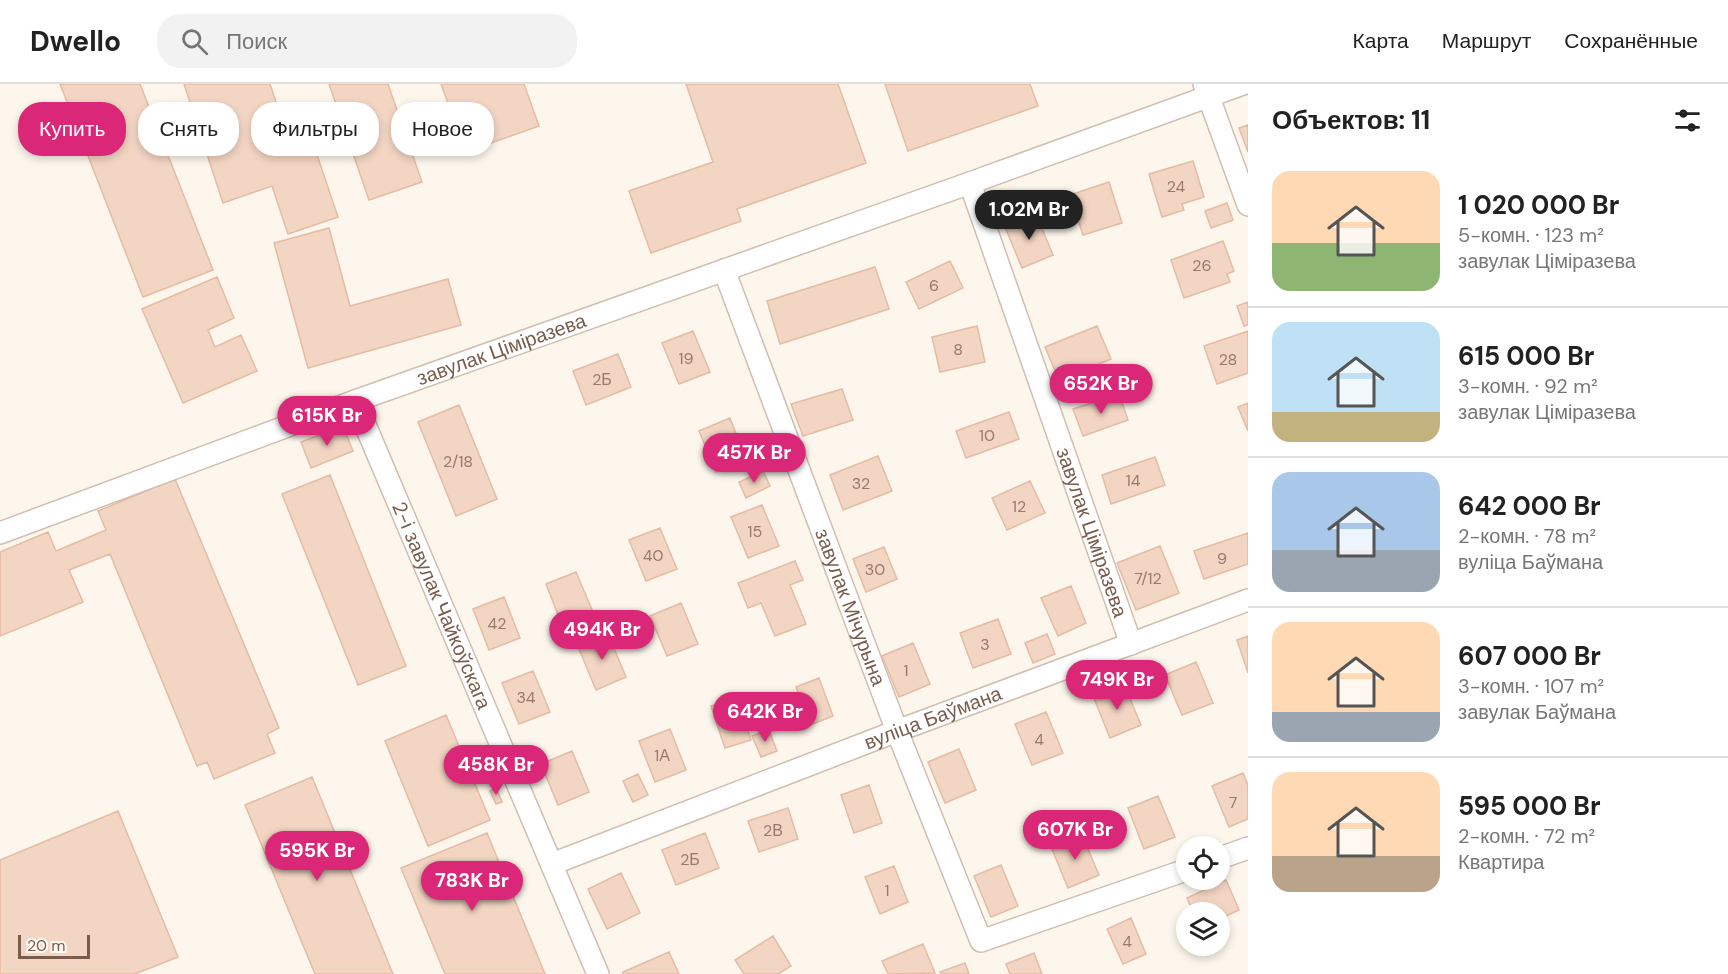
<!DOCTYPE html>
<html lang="ru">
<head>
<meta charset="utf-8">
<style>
  :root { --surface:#fff; --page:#f2f2f2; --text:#222; --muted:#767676; --line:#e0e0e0; --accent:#db2777 }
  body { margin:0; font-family:"DM Sans",sans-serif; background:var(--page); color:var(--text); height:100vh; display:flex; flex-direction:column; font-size:22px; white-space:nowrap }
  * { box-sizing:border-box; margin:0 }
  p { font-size:20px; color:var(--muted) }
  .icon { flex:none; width:33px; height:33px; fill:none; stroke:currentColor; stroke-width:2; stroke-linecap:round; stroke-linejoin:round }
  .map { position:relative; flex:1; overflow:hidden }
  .details { display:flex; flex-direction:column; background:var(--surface); width:480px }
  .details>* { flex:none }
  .guide { position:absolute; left:18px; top:18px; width:570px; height:54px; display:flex; gap:12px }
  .tools { position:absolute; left:1176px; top:752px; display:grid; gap:12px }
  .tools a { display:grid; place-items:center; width:54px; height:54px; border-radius:50%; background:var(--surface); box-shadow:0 3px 9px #0003; font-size:30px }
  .scale { position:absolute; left:18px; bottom:15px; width:72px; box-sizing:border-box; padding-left:6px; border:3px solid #7a5c4d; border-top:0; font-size:16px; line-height:21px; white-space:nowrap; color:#7a5c4d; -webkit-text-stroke:4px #fffaf3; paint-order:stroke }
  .price { position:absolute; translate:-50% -51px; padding:0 14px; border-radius:21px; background:var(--accent); color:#fff; font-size:20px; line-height:39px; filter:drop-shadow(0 2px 3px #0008) }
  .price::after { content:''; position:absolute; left:50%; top:36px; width:18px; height:14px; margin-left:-9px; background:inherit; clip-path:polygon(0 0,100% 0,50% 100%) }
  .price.on { background:#222; color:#fff }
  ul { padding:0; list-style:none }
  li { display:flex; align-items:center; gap:18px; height:150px; padding:0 24px }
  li+li { border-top:2px solid var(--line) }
  li span { display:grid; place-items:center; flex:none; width:168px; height:120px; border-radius:18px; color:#555 }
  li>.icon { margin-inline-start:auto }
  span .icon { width:72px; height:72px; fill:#fffc; stroke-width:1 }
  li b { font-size:26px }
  h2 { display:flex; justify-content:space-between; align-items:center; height:72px; padding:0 24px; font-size:26px }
  .chip { padding:0 21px; border-radius:24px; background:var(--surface); box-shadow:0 3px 9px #0003; font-size:21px; line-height:54px }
  .chip.on { background:var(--accent); color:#fff }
  header { display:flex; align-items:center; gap:36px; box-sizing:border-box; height:84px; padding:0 30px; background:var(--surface); border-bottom:2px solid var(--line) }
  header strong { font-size:28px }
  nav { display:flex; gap:33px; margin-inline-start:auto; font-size:21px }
  .search { width:420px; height:54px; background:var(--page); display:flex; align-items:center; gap:15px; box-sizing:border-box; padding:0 21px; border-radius:24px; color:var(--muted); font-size:22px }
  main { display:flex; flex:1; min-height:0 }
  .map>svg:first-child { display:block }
  .building { fill:#f3d5c3; stroke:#e6bba3; stroke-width:1.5 }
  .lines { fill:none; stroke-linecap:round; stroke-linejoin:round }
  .minor-casing { stroke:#d1beb0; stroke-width:24 }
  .minor { stroke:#fff; stroke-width:21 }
  .labels { text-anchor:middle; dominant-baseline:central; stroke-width:6; stroke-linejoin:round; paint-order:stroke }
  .number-label { font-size:16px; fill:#987a6a }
  .street-label { font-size:20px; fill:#7a5c4d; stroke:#fffaf3 }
</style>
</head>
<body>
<header>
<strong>Dwello</strong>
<div class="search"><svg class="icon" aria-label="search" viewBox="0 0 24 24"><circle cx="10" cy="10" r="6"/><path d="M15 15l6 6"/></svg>Поиск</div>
<nav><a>Карта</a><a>Маршрут</a><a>Сохранённые</a></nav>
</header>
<main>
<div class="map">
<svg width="1248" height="890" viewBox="0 0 1248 890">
  <rect width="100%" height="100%" fill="#fdf6ec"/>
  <!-- building -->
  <path class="building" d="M 60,0 L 140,0 L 213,186 L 143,213 Z
    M 184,0 L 270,0 L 289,57 L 310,50 L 338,133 L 288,150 L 272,102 L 223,119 Z
    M 329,0 L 388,0 L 422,98 L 369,116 Z
    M 441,0 L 524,0 L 539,42 L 466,68 Z
    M 686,0 L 838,0 L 866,79 L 737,125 L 741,137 L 651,169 L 629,107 L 713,78 Z
    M 885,0 L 1030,0 L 1038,22 L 908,67 Z
    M 1248,41 L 1248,68 L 1239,44 Z
    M 1193,77 L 1204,113 L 1182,120 L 1184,126 L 1162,133 L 1149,90 Z
    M 1109,98 L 1122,139 L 1083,151 L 1070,111 Z
    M 1227,119 L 1233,136 L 1211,144 L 1205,127 Z
    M 1036,130 L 1053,171 L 1022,184 L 1005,143 Z
    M 329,144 L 350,222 L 448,195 L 461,241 L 308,284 L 274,159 Z
    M 1223,157 L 1234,187 L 1227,190 L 1230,198 L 1184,214 L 1171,176 Z
    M 950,177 L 963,204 L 919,225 L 906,198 Z
    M 875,183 L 889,225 L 780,260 L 767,217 Z
    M 217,193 L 234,234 L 208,246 L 215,263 L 241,251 L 257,287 L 183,319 L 142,225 Z
    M 1248,218 L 1248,241 L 1244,242 L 1237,222 Z
    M 977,242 L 985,278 L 940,288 L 932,253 Z
    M 1097,242 L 1111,275 L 1059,296 L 1045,263 Z
    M 693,247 L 710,288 L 679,300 L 662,259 Z
    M 1248,247 L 1248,289 L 1217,300 L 1204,262 Z
    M 618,270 L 631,303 L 586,321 L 573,287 Z
    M 842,305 L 853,336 L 803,352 L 791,320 Z
    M 1119,310 L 1128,336 L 1083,352 L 1073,325 Z
    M 1248,319 L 1248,347 L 1238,323 Z
    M 459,321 L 497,415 L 456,432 L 418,338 Z
    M 1009,328 L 1019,355 L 966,374 L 956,347 Z
    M 730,334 L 746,375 L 716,388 L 699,347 Z
    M 343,342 L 353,367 L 311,384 L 301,358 Z
    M 878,372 L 892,407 L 843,426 L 830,391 Z
    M 1155,373 L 1165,401 L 1111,420 L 1102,391 Z
    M 763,387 L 770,402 L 746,414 L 739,398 Z
    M 330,391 L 406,582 L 358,601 L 282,410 Z
    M 175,395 L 279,644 L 267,650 L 275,669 L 214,695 L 207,678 L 197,682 L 110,470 L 69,486 L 83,518 L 0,552 L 0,468 L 48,448 L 56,467 L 106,446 L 98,427 Z
    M 1030,397 L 1045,429 L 1007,446 L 992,414 Z
    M 762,421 L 779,462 L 748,474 L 731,433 Z
    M 660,444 L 677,485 L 646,497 L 629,456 Z
    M 1248,449 L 1248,480 L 1204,495 L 1194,467 Z
    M 1160,462 L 1179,509 L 1136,526 L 1117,479 Z
    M 884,463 L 897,495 L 866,508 L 853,475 Z
    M 795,477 L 803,496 L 790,501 L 806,540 L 775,552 L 761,519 L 748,524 L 738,499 Z
    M 576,488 L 593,528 L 562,541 L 546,500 Z
    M 1071,502 L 1086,539 L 1058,552 L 1041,514 Z
    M 504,513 L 520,554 L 489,566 L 473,525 Z
    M 681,519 L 698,560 L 667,572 L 650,532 Z
    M 998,535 L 1011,570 L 973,584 L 960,549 Z
    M 606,545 L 626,593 L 596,606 L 579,565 L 597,557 L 593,550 Z
    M 1047,550 L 1055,570 L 1033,579 L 1025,559 Z
    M 1248,552 L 1248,589 L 1237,556 Z
    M 913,559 L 930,600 L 899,613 L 882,572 Z
    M 1196,578 L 1213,619 L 1182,631 L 1165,591 Z
    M 533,587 L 550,628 L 519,640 L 502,599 Z
    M 819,594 L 833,632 L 810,641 L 796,603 Z
    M 1124,600 L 1141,641 L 1110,654 L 1093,612 Z
    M 737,613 L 751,656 L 725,664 L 711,622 Z
    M 1046,628 L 1063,669 L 1032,681 L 1015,640 Z
    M 446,631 L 490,736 L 428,762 L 385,657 Z
    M 670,645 L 686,686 L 655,698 L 639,657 Z
    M 769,646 L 777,667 L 761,673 L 752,652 Z
    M 959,665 L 976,706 L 945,719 L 928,678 Z
    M 572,667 L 589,708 L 558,721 L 541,680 Z
    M 1243,689 L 1248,701 L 1248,735 L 1229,743 L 1212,702 Z
    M 638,690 L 648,711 L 633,718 L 623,697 Z
    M 312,693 L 393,890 L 315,890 L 245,721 Z
    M 869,701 L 882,739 L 854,749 L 841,711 Z
    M 496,704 L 502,718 L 496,720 L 490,707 Z
    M 1158,712 L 1175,753 L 1144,765 L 1128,724 Z
    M 788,724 L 798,755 L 759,768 L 748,737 Z
    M 118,727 L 178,873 L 135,890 L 0,890 L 0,776 Z
    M 487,749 L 545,890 L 445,890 L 401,784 Z
    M 705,749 L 719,784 L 676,801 L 662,766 Z
    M 1082,751 L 1099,791 L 1068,804 L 1051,763 Z
    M 1001,781 L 1018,822 L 991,833 L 974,792 Z
    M 894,782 L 908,818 L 880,830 L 865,793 Z
    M 621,789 L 640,829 L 607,845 L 588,805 Z
    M 1226,796 L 1239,826 L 1220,835 L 1220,828 L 1193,828 L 1187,814 Z
    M 1131,834 L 1146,870 L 1123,880 L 1107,845 Z
    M 773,852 L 791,882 L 778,890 L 744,890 L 735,876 Z
    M 923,860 L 935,889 L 888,890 L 882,877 Z
    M 669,868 L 679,890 L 623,890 L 623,888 Z
    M 1034,869 L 1042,890 L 1010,890 L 1006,880 Z
    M 965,879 L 969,890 L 941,890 L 940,888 Z"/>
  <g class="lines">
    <defs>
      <g id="minor">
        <path d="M 1204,0 L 1248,121"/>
        <path id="s1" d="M 970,99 L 1131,560"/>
        <path id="s2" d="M 724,186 L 897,647 L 981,857 L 1186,786"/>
        <path id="s3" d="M 355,317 L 598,890"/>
        <path id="s4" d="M 0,449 L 355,317 L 970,99 L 1243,0"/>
        <path d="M 1220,774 L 1248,764"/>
        <path id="s5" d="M 552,780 L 897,647 L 1248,516"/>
      </g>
    </defs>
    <!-- minor casing -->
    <use href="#minor" class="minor-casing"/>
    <!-- minor -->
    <use href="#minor" class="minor"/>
  </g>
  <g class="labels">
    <!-- number labels -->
    <g class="number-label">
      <text x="1176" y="102">24</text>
      <text x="1202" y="181">26</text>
      <text x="934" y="201">6</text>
      <text x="958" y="265">8</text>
      <text x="686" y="274">19</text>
      <text x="1228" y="275">28</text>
      <text x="602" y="295">2Б</text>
      <text x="987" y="351">10</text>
      <text x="458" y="377">2/18</text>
      <text x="1133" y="396">14</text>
      <text x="861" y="399">32</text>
      <text x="1019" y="422">12</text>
      <text x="755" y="447">15</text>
      <text x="653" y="471">40</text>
      <text x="1222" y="474">9</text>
      <text x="875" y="485">30</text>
      <text x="1148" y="494">7/12</text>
      <text x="497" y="539">42</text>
      <text x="985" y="560">3</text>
      <text x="906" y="586">1</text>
      <text x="526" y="613">34</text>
      <text x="1039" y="655">4</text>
      <text x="662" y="671">1А</text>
      <text x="1233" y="718">7</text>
      <text x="773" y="746">2В</text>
      <text x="690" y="775">2Б</text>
      <text x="887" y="806">1</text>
      <text x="1127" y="857">4</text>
    </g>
    <!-- street labels -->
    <g class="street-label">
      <text stroke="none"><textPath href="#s4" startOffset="534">завулак Ціміразева</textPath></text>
      <text stroke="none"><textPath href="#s1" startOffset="370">завулак Ціміразева</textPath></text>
      <text stroke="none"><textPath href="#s3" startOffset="222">2-і завулак Чайкоўскага</textPath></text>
      <text stroke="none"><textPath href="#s2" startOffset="360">завулак Мічурына</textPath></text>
      <text stroke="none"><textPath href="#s5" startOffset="408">вуліца Баўмана</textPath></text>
    </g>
  </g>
</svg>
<div class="tools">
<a><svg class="icon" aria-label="locate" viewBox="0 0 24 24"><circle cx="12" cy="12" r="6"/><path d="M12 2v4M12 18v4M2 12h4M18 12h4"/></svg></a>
<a><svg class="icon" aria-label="layers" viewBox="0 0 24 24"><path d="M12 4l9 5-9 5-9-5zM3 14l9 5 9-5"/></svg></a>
</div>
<div class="scale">20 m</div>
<b class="price on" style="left:1029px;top:157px">1.02M Br</b>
<b class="price" style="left:1101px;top:331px">652K Br</b>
<b class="price" style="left:327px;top:363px">615K Br</b>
<b class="price" style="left:754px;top:400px">457K Br</b>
<b class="price" style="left:602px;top:577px">494K Br</b>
<b class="price" style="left:1117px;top:627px">749K Br</b>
<b class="price" style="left:765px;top:659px">642K Br</b>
<b class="price" style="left:496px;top:712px">458K Br</b>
<b class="price" style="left:1075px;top:777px">607K Br</b>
<b class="price" style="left:317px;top:798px">595K Br</b>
<b class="price" style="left:472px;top:828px">783K Br</b>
<div class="guide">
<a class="chip on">Купить</a>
<a class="chip">Снять</a>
<a class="chip">Фильтры</a>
<a class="chip">Новое</a>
</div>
</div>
<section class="details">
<h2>Объектов: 11<svg class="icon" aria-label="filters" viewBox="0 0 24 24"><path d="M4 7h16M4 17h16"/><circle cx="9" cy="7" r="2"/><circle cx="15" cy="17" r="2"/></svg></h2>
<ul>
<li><span style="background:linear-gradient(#ffd9b3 60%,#8fb573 0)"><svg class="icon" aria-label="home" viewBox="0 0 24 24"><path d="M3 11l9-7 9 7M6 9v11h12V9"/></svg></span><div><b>1 020 000 Br</b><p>5-комн. · 123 m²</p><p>завулак Ціміразева</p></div></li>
<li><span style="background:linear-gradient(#bfe0f5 75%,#c2b280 0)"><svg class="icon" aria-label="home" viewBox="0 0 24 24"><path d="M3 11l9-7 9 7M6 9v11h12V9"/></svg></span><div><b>615 000 Br</b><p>3-комн. · 92 m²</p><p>завулак Ціміразева</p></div></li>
<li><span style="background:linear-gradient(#a9c7e8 65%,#9aa5b1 0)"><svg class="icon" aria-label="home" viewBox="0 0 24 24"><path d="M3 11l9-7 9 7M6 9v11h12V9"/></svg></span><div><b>642 000 Br</b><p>2-комн. · 78 m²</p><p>вуліца Баўмана</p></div></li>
<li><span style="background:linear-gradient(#ffd9b3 75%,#9aa5b1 0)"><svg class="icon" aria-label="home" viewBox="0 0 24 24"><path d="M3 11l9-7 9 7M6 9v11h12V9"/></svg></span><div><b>607 000 Br</b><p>3-комн. · 107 m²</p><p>завулак Баўмана</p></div></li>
<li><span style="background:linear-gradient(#ffd9b3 70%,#b9a48a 0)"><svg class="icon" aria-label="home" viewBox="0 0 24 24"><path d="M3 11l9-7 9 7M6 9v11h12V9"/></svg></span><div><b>595 000 Br</b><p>2-комн. · 72 m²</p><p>Квартира</p></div></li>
</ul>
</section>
</main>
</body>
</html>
